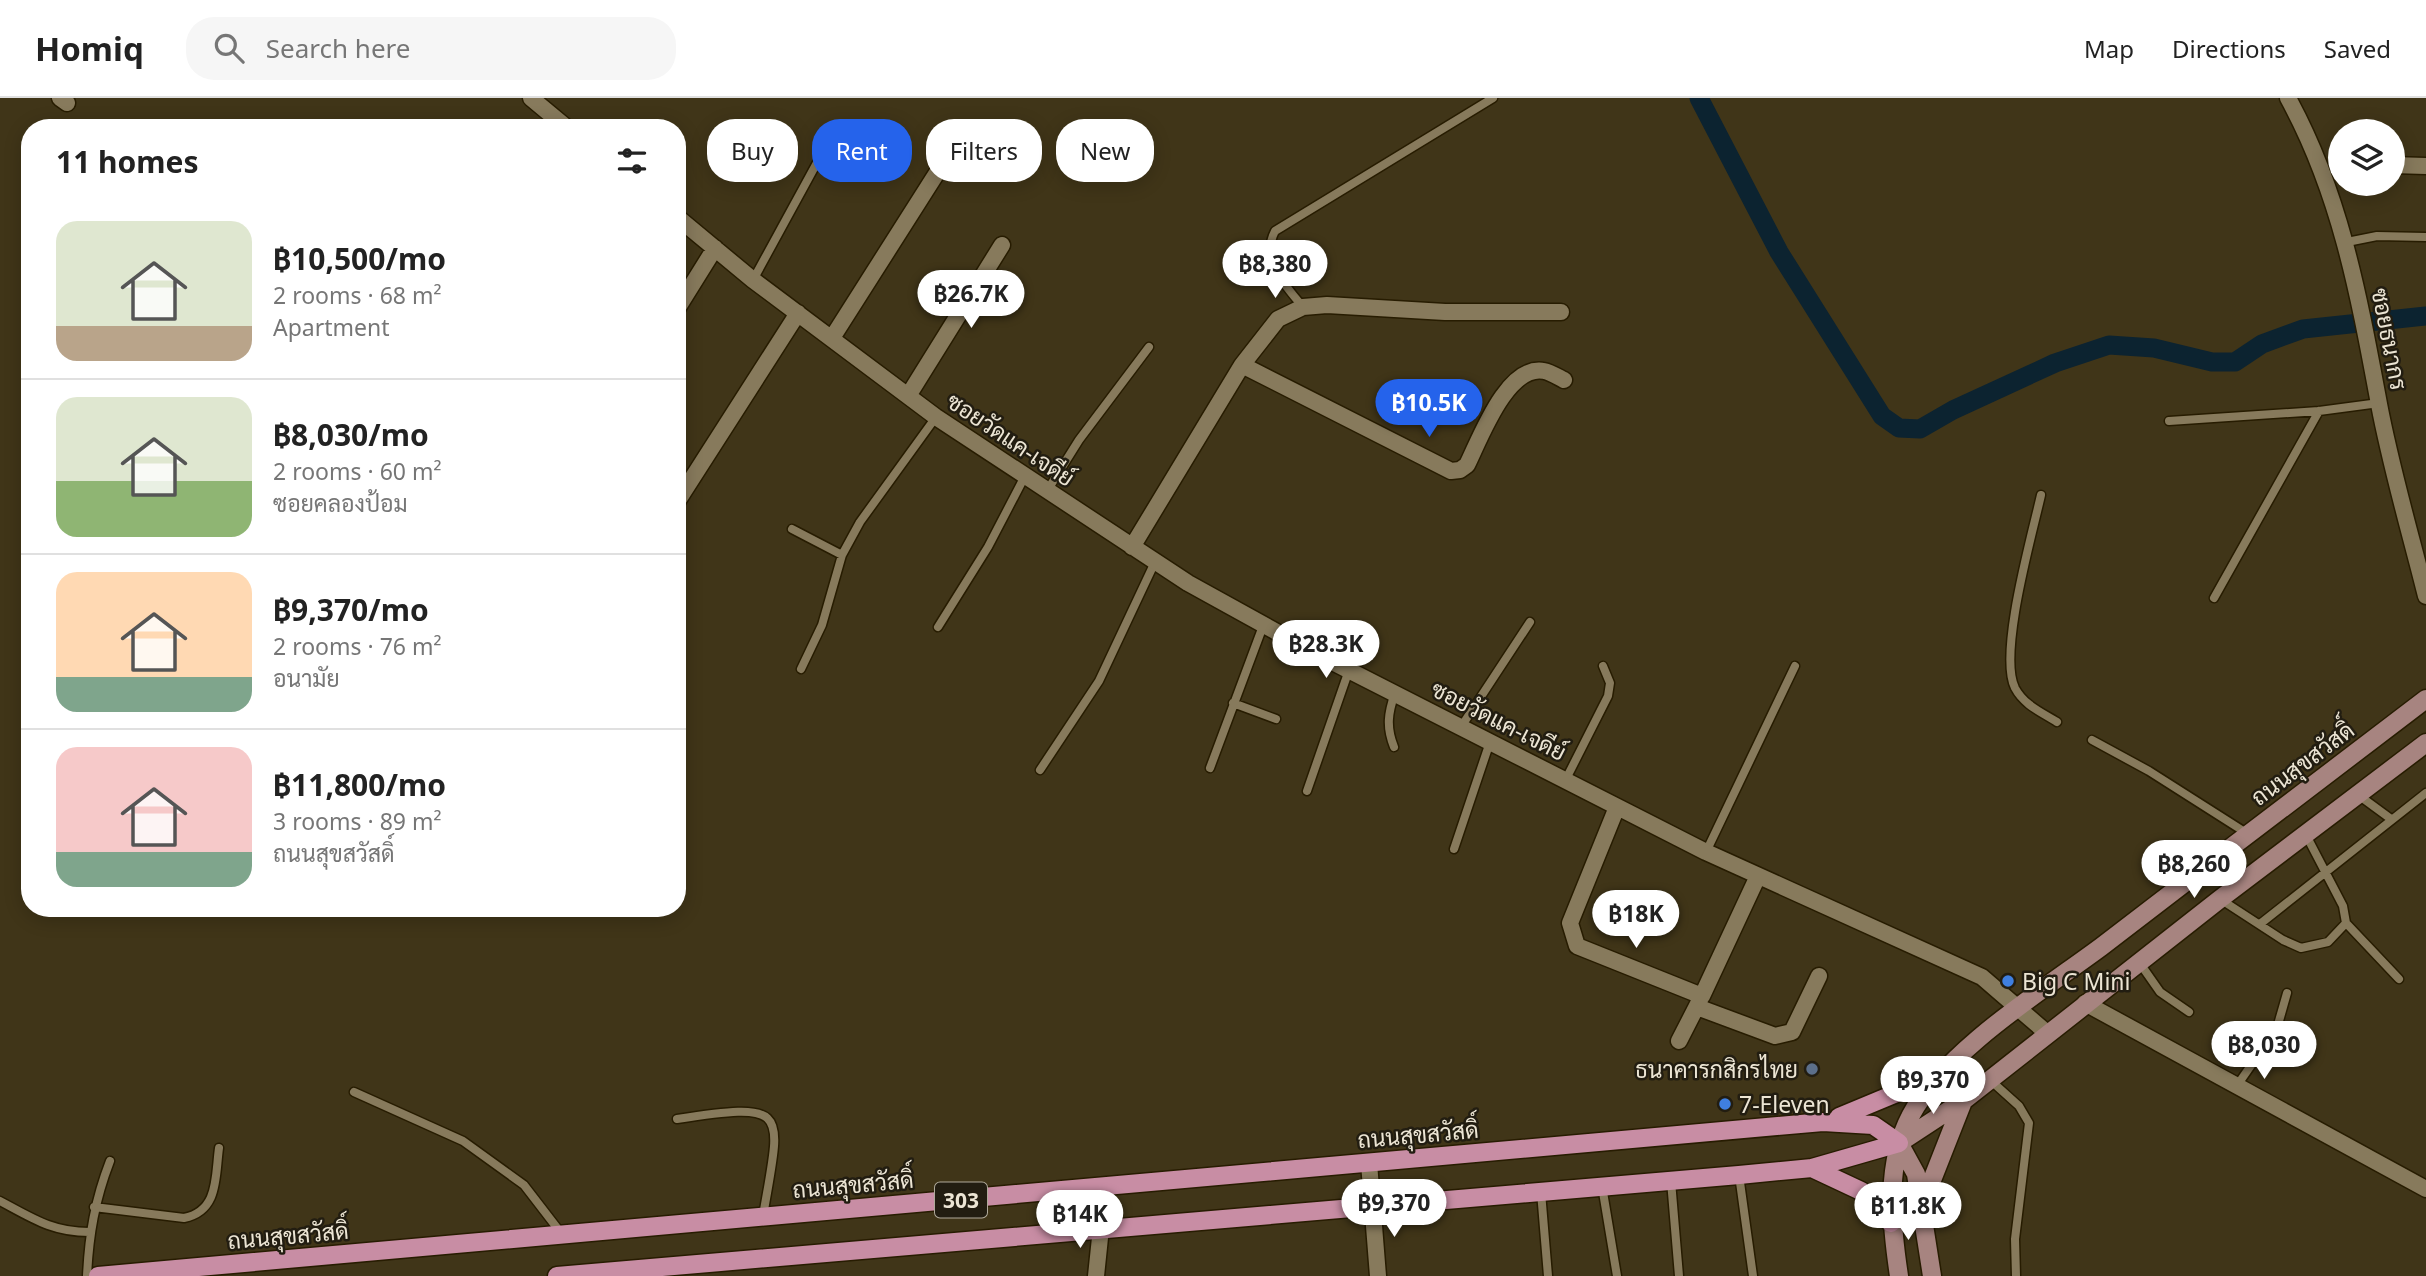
<!DOCTYPE html>
<html lang="en">
<head>
<meta charset="utf-8">
<style>
  :root { --surface:#fff; --page:#f6f6f6; --text:#222; --muted:#767676; --line:#e0e0e0; --accent:#2563eb }
  body { margin:0; font-family:"Noto Sans",Sarabun,sans-serif; background:var(--page); color:var(--text); height:100vh; display:flex; flex-direction:column; font-size:26px; white-space:nowrap }
  * { box-sizing:border-box; margin:0 }
  p { font-size:23px; color:var(--muted) }
  .icon { flex:none; width:38px; height:38px; fill:none; stroke:currentColor; stroke-width:2; stroke-linecap:round; stroke-linejoin:round }
  .map { position:relative; flex:1; overflow:hidden }
  .details { position:absolute; left:21px; top:21px; width:665px; height:798px; display:flex; flex-direction:column; background:var(--surface); border-radius:28px; box-shadow:0 4px 18px #0003 }
  .details>* { flex:none }
  .banner { position:absolute; left:707px; top:21px; width:665px; height:63px; display:flex; gap:14px }
  .tools { position:absolute; left:2328px; top:21px; display:grid; gap:14px }
  .tools a { display:grid; place-items:center; width:77px; height:77px; border-radius:50%; background:var(--surface); box-shadow:0 4px 18px #0003; font-size:35px }
  .price { position:absolute; translate:-50% -60px; padding:0 16px; border-radius:24px; background:#fff; color:#222; font-size:23px; line-height:46px; filter:drop-shadow(0 2px 4px #0008) }
  .price::after { content:''; position:absolute; left:50%; top:42px; width:21px; height:16px; margin-left:-10px; background:inherit; clip-path:polygon(0 0,100% 0,50% 100%) }
  .price.on { background:var(--accent); color:#fff }
  ul { padding:0; list-style:none }
  li { display:flex; align-items:center; gap:21px; height:175px; padding:0 35px }
  li+li { border-top:2px solid var(--line) }
  li span { display:grid; place-items:center; flex:none; width:196px; height:140px; border-radius:21px; color:#555 }
  li>.icon { margin-inline-start:auto }
  span .icon { width:84px; height:84px; fill:#fffc; stroke-width:1 }
  li b { font-size:30px }
  h2 { display:flex; justify-content:space-between; align-items:center; height:84px; padding:0 35px; font-size:30px }
  .chip { padding:0 24px; border-radius:28px; background:var(--surface); box-shadow:0 4px 18px #0003; font-size:24px; line-height:63px }
  .chip.on { background:var(--accent); color:#fff }
  header { display:flex; align-items:center; gap:42px; box-sizing:border-box; height:98px; padding:0 35px; background:var(--surface); border-bottom:2px solid var(--line) }
  header strong { font-size:33px }
  nav { display:flex; gap:38px; margin-inline-start:auto; font-size:24px }
  .search { width:490px; height:63px; background:var(--page); display:flex; align-items:center; gap:18px; box-sizing:border-box; padding:0 24px; border-radius:28px; color:var(--muted); font-size:26px }
  .map>svg:first-child { display:block }
  .lines { fill:none; stroke-linecap:round; stroke-linejoin:round }
  .canal { stroke:#0c2330; stroke-width:19 }
  .service-casing { stroke:#271c01; stroke-width:11 }
  .minor-casing { stroke:#271c01; stroke-width:19 }
  .secondary-casing { stroke:#271c01; stroke-width:21 }
  .primary-casing { stroke:#271c01; stroke-width:21 }
  .service { stroke:#877a5c; stroke-width:8 }
  .minor { stroke:#877a5c; stroke-width:16 }
  .secondary { stroke:#a78480; stroke-width:18 }
  .primary { stroke:#c88da4; stroke-width:18 }
  .shop-dot { fill:#3f7fe0; stroke:#221d11; stroke-width:2.5 }
  .service-dot { fill:#5c6f8a; stroke:#221d11; stroke-width:2.5 }
  .labels { text-anchor:middle; dominant-baseline:central; stroke-width:5; stroke-linejoin:round; paint-order:stroke }
  .shield { fill:#221d11; stroke:#afa99a; stroke-width:2 }
  .shield-label { font-size:21px; font-weight:bold; fill:#ece5d4 }
  .street-label { font-size:23px; fill:#ece5d4; stroke:#221d11 }
  .poi-label { font-size:23px; fill:#ece5d4; stroke:#221d11; text-anchor:start }
</style>
</head>
<body>
<header>
<strong>Homiq</strong>
<div class="search"><svg class="icon" aria-label="search" viewBox="0 0 24 24"><circle cx="10" cy="10" r="6"/><path d="M15 15l6 6"/></svg>Search here</div>
<nav><a>Map</a><a>Directions</a><a>Saved</a></nav>
</header>
<div class="map">
<svg width="2426" height="1178" viewBox="0 0 2426 1178">
  <rect width="100%" height="100%" fill="#403518"/>
  <g class="lines">
    <!-- canal -->
    <path class="canal" d="M 1699,0 L 1779,154 L 1882,318 L 1899,330 L 1920,331 L 1953,312 L 2055,265 L 2109,247 L 2154,250 L 2212,264 L 2235,264 L 2262,246 L 2303,231 L 2426,218"/>
    <defs>
      <path id="service" d="M 2347,144 L 2377,138 L 2426,139
        M 753,182 L 837,28
        M 1303,209 C 1285,187 1260,162 1275,133 L 1493,0
        M 2169,323 L 2319,313 L 2379,305
        M 1047,393 L 1079,342 L 1149,249
        M 2041,397 C 2032,437 1998,556 2015,590 C 2024,607 2041,614 2057,624
        M 792,431 L 842,457
        M 2214,500 L 2319,313
        M 938,529 L 988,449 L 1025,378
        M 801,571 L 822,527 L 842,457 L 860,424 L 936,319
        M 1233,605 L 1276,621
        M 1461,629 L 1530,524
        M 2092,642 L 2149,673 L 2248,736
        M 1394,649 C 1386,629 1388,615 1395,595
        M 1210,670 L 1263,528
        M 1040,672 L 1099,583 L 1155,464
        M 1566,681 L 1608,598 L 1610,585 L 1603,568
        M 1307,693 L 1349,572
        M 2357,696 L 2391,721
        M 1454,751 L 1490,644
        M 1706,754 L 1795,568
        M 2220,801 L 2283,842 L 2301,850 L 2328,844 L 2346,825 L 2343,808 L 2306,737
        M 2346,825 L 2399,881
        M 2260,826 L 2426,695
        M 2139,864 L 2160,894 L 2189,914
        M 1989,981 L 2019,1008 L 2029,1025 L 2015,1141 L 2016,1178
        M 2236,989 L 2277,930 L 2287,895
        M 354,994 L 463,1043 L 524,1087 L 561,1135
        M 677,1021 C 792,1003 781,1012 763,1118
        M 1739,1077 L 1753,1178
        M 1671,1083 L 1679,1178
        M 1602,1088 L 1617,1178
        M 1541,1094 L 1548,1178
        M 0,1103 C 32,1120 52,1134 89,1134
        M 94,1109 L 184,1120 C 219,1113 215,1079 219,1050
        M 87,1178 C 89,1136 95,1102 110,1063"/>
      <path id="minor" d="M 60,0 L 67,5
        M 531,0 L 567,30
        M 2288,0 C 2341,97 2359,199 2379,306 C 2391,370 2410,434 2426,498
        M 2392,67 L 2426,68
        M 677,119 L 753,182 L 936,319 L 1188,485 L 1313,554 L 1706,754 L 1982,879 L 2047,935
        M 677,211 L 715,150
        M 832,240 L 947,59
        M 1242,267 L 1451,373 L 1460,372 L 1467,367 C 1480,341 1507,266 1544,273 C 1550,274 1558,279 1564,282
        M 908,298 L 1002,147
        M 677,404 L 798,215
        M 1132,449 L 1242,267 L 1278,221 L 1303,209 L 1327,207 L 1445,214 L 1561,214
        M 1617,709 L 1570,825 L 1577,848 L 1702,898 L 1758,778
        M 2085,905 L 2426,1091
        M 1697,909 L 1775,938 L 1792,934 L 1819,878
        M 1679,943 L 1700,902
        M 1369,1065 L 1378,1178
        M 1096,1178 L 1101,1130"/>
      <path id="secondary" d="M 1899,1045 L 1963,1003 L 2220,801 L 2426,645
        M 1899,1045 L 1916,1076 L 1932,1178
        M 1923,1105 L 1962,1006
        M 1899,1178 C 1891,1125 1885,1066 1911,1017 C 1944,954 2043,892 2101,849 C 2209,766 2318,683 2426,601"/>
      <path id="primary" d="M 1839,1019 L 1940,977
        M 1812,1070 L 1861,1093 L 1891,1125
        M 98,1178 L 1823,1024 L 1873,1027 L 1899,1045 L 1812,1070 L 1739,1077 L 557,1178"/>
    </defs>
    <!-- service casing -->
    <use href="#service" class="service-casing"/>
    <!-- minor casing -->
    <use href="#minor" class="minor-casing"/>
    <!-- secondary casing -->
    <use href="#secondary" class="secondary-casing"/>
    <!-- primary casing -->
    <use href="#primary" class="primary-casing"/>
    <!-- service -->
    <use href="#service" class="service"/>
    <!-- minor -->
    <use href="#minor" class="minor"/>
    <!-- secondary -->
    <use href="#secondary" class="secondary"/>
    <!-- primary -->
    <use href="#primary" class="primary"/>
  </g>
  <!-- markers -->
  <g class="shop-dot">
    <circle cx="2008" cy="883" r="7"/>
    <circle cx="1725" cy="1006" r="7"/>
  </g>
  <circle class="service-dot" cx="1812" cy="971" r="7"/>
  <g class="labels">
    <!-- shield labels -->
    <rect class="shield" x="935" y="1084.5" width="52" height="35" rx="5"/>
    <g class="shield-label">
      <text x="961" y="1102">303</text>
    </g>
    <!-- street labels -->
    <g class="street-label">
      <text transform="translate(2390 241) rotate(79)">ซอยธนากร</text>
      <text transform="translate(1011 341) rotate(34)">ซอยวัดแค-เจดีย์</text>
      <text transform="translate(1499 622) rotate(27)">ซอยวัดแค-เจดีย์</text>
      <text transform="translate(2302 665) rotate(-37)">ถนนสุขสวัสดิ์</text>
      <text transform="translate(1418 1036) rotate(-5)">ถนนสุขสวัสดิ์</text>
      <text transform="translate(853 1086) rotate(-5)">ถนนสุขสวัสดิ์</text>
      <text transform="translate(288 1137) rotate(-5)">ถนนสุขสวัสดิ์</text>
    </g>
    <!-- poi labels -->
    <g class="poi-label">
      <text x="2022" y="883">Big C Mini</text>
      <text x="1798" y="971" text-anchor="end">ธนาคารกสิกรไทย</text>
      <text x="1739" y="1006">7-Eleven</text>
    </g>
  </g>
</svg>
<div class="tools">
<a><svg class="icon" aria-label="layers" viewBox="0 0 24 24"><path d="M12 4l9 5-9 5-9-5zM3 14l9 5 9-5"/></svg></a>
</div>
<b class="price" style="left:1275px;top:202px">฿8,380</b>
<b class="price" style="left:971px;top:232px">฿26.7K</b>
<b class="price on" style="left:1429px;top:341px">฿10.5K</b>
<b class="price" style="left:1326px;top:582px">฿28.3K</b>
<b class="price" style="left:2194px;top:802px">฿8,260</b>
<b class="price" style="left:1636px;top:852px">฿18K</b>
<b class="price" style="left:2264px;top:983px">฿8,030</b>
<b class="price" style="left:1933px;top:1018px">฿9,370</b>
<b class="price" style="left:1394px;top:1141px">฿9,370</b>
<b class="price" style="left:1908px;top:1144px">฿11.8K</b>
<b class="price" style="left:1080px;top:1152px">฿14K</b>
<div class="banner">
<a class="chip">Buy</a>
<a class="chip on">Rent</a>
<a class="chip">Filters</a>
<a class="chip">New</a>
</div>
<section class="details">
<h2>11 homes<svg class="icon" aria-label="filters" viewBox="0 0 24 24"><path d="M4 7h16M4 17h16"/><circle cx="9" cy="7" r="2"/><circle cx="15" cy="17" r="2"/></svg></h2>
<ul>
<li><span style="background:linear-gradient(#dfe7d0 75%,#b9a48a 0)"><svg class="icon" aria-label="home" viewBox="0 0 24 24"><path d="M3 11l9-7 9 7M6 9v11h12V9"/></svg></span><div><b>฿10,500/mo</b><p>2 rooms · 68 m²</p><p>Apartment</p></div></li>
<li><span style="background:linear-gradient(#dfe7d0 60%,#8fb573 0)"><svg class="icon" aria-label="home" viewBox="0 0 24 24"><path d="M3 11l9-7 9 7M6 9v11h12V9"/></svg></span><div><b>฿8,030/mo</b><p>2 rooms · 60 m²</p><p>ซอยคลองป้อม</p></div></li>
<li><span style="background:linear-gradient(#ffd9b3 75%,#7fa58c 0)"><svg class="icon" aria-label="home" viewBox="0 0 24 24"><path d="M3 11l9-7 9 7M6 9v11h12V9"/></svg></span><div><b>฿9,370/mo</b><p>2 rooms · 76 m²</p><p>อนามัย</p></div></li>
<li><span style="background:linear-gradient(#f6c9c9 75%,#7fa58c 0)"><svg class="icon" aria-label="home" viewBox="0 0 24 24"><path d="M3 11l9-7 9 7M6 9v11h12V9"/></svg></span><div><b>฿11,800/mo</b><p>3 rooms · 89 m²</p><p>ถนนสุขสวัสดิ์</p></div></li>
</ul>
</section>
</div>
</body>
</html>
